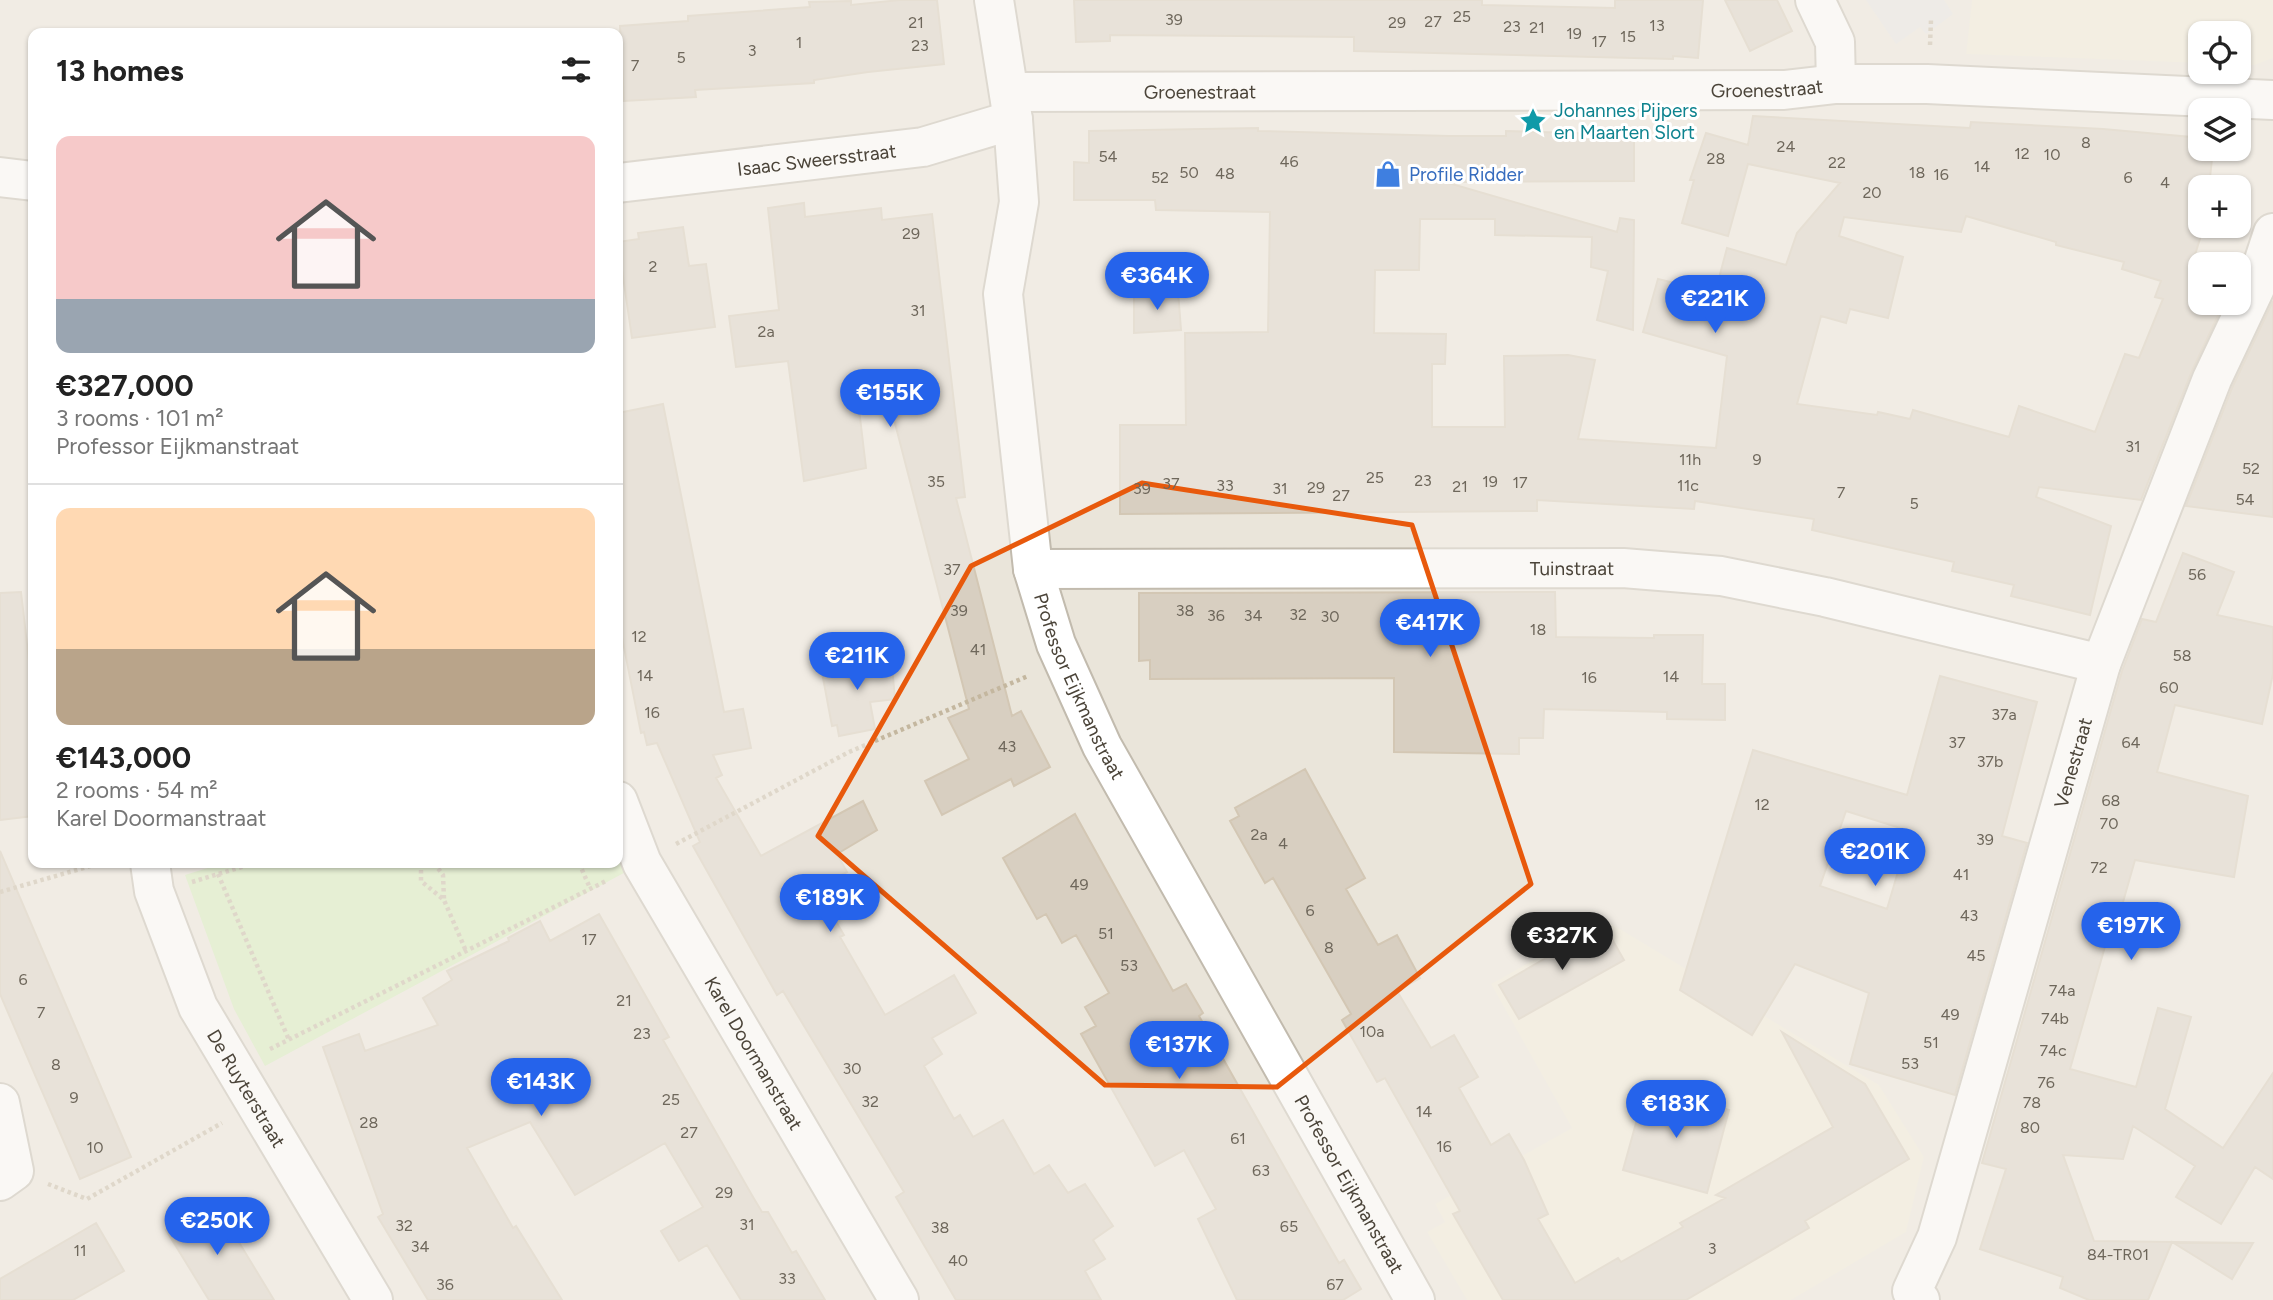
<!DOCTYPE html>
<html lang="en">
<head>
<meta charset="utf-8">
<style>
  :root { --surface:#fff; --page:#f6f6f6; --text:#222; --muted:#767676; --line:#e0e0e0; --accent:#2563eb }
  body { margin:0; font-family:Figtree,sans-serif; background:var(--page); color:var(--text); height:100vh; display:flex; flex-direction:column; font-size:26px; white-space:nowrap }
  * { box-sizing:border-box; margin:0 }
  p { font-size:23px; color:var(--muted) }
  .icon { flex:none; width:38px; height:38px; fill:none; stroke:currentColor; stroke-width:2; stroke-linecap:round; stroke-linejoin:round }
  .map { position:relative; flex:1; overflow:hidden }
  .details { position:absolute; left:28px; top:28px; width:595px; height:840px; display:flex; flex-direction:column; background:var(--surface); border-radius:14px; box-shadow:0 2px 5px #0004 }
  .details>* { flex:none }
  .fabs { position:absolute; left:2188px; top:21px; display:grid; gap:14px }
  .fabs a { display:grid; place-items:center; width:63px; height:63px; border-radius:14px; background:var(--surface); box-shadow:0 2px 5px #0004; font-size:35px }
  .price { position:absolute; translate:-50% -60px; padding:0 16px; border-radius:24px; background:var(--accent); color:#fff; font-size:23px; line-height:46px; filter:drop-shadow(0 2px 4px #0008) }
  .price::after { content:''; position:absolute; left:50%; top:42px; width:21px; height:16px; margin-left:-10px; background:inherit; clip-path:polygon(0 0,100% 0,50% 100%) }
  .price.active { background:#222; color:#fff }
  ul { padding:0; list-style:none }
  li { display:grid; align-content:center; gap:14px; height:371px; padding:0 28px }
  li+li { border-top:2px solid var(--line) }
  li span { display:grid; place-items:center; height:217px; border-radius:14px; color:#555 }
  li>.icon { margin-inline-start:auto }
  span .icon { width:126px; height:126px; fill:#fffc; stroke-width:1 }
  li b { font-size:30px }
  h2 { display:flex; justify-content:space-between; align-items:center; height:84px; padding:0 28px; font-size:30px }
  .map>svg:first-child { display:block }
  .residential { fill:#eae5da; fill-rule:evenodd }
  .education { fill:#efe8d6 }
  .green { fill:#d2eab5 }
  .parking { fill:#e5e3e0 }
  .building { fill:#d8cfc1; stroke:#d3c7b4; stroke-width:2; fill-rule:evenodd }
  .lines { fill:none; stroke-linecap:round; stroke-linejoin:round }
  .minor-casing { stroke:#c2bbae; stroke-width:42 }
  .path { stroke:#c4b79f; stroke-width:4.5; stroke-dasharray:3.5 3.5; stroke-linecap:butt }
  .minor { stroke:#fff; stroke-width:38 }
  .marked { fill:none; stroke:#e8590c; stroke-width:5; stroke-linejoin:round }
  .labels { text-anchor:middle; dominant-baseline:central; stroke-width:6; stroke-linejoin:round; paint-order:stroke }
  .number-label { font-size:16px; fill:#6e675b }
  .street-label { font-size:19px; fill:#4b4439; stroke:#fff }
  .culture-label { font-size:19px; fill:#0d838f; stroke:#fff; text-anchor:start }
  .shop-label { font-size:19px; fill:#366cbe; stroke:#fff; text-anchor:start }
</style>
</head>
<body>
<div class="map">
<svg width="2273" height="1300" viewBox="0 0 2273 1300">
  <rect width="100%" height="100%" fill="#f6f3ec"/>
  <!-- residential -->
  <path class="residential" d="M 0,0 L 2273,0 L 2273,1300 L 0,1300 ZM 33,33 L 618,33 L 618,863 L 33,863 ZM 2200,33 L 2238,33 L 2238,72 L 2200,72 ZM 2200,110 L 2238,110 L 2238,149 L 2200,149 ZM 2200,187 L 2238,187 L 2238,226 L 2200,226 ZM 2200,264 L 2238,264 L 2238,303 L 2200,303 Z"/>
  <!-- education -->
  <path class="education" d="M 1972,0 L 2273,0 L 2273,58 L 2255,65 L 2238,65 L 2238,33 L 2200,33 L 2200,63 L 1966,54 Z
    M 1605,920 L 1879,1085 L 1924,1157 L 1906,1232 L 1791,1300 L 1467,1300 L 1427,1232 L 1445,1222 L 1435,1204 L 1572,1128 L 1491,984 Z"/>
  <!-- green -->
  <path class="green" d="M 618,836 L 633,868 L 265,1066 L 234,1009 L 185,875 L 224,863 L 618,863 Z"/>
  <!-- parking -->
  <path class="parking" d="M 1866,0 L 1944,0 L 1953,14 L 1926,34 L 1920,27 L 1896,44 Z"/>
  <!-- building -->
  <path class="building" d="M 900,0 L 937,0 L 944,64 L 868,72 L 814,80 L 814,83 L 695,90 L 696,97 L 624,101 L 620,26 L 688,21 L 688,16 L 810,7 L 809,2 L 851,1 L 851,5 Z
    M 1074,0 L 1482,0 L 1482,5 L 1615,8 L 1615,0 L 1703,0 L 1698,58 L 1673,56 L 1673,59 L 1354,51 L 1354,37 L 1110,35 L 1110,41 L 1076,42 Z
    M 1725,0 L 1777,0 L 1792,31 L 1750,51 Z
    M 1753,116 L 1970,128 L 1971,122 L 2103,129 L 2191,137 L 2191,144 L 2200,145 L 2200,149 L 2213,149 L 2209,187 L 2200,187 L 2200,226 L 2204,226 L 2193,261 L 2201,264 L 2200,303 L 2224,303 L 2192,371 L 2141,500 L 2039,487 L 2036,497 L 2111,526 L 2090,615 L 2011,596 L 2014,585 L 1952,571 L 1954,562 L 1812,530 L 1814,519 L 1695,501 L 1694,509 L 1537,500 L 1537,511 L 1120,514 L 1120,425 L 1186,425 L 1185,333 L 1268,332 L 1270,212 L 1156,210 L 1155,200 L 1074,200 L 1074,162 L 1089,163 L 1089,131 L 1258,128 L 1258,131 L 1449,136 L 1506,136 L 1506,131 L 1634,135 L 1634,181 L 1445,182 L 1617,232 L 1620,218 L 1634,220 L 1633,330 L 1597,320 L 1608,271 L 1591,267 L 1592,237 L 1495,235 L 1495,219 L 1420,219 L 1419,270 L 1375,270 L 1374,333 L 1446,334 L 1445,364 L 1432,364 L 1432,427 L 1505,427 L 1504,356 L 1568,355 L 1595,360 L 1578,439 L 1716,448 L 1727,356 L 1643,332 L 1658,279 L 1715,293 L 1727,248 L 1786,265 L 1797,233 L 1840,183 L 1748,164 L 1728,236 L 1682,223 L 1694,180 L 1690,180 L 1706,133 L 1748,145 ZM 1966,216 L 2056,242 L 2056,245 L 2124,262 L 2122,269 L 2161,281 L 2155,297 L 2163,299 L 2139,358 L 2125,354 L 2095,432 L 2019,406 L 2009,437 L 1913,410 L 1910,419 L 1878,412 L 1877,415 L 1797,404 L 1821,316 L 1846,323 L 1850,309 L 1888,318 L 1903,257 L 1839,236 L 1844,217 L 1961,232 Z
    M 804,203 L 805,217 L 881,208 L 882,220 L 932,214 L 965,497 L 956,498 L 1012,716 L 1021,711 L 1050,767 L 1014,786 L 1011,779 L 942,815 L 925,781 L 969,759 L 948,718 L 969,709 L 890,404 L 859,409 L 866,468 L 804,481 L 788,361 L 736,367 L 729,316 L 779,310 L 768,208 Z
    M 683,227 L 689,266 L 706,264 L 715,327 L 632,338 L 618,242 L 639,239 L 638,233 Z
    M 1178,291 L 1181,330 L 1134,333 L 1134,294 Z
    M 2273,301 L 2273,517 L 2186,506 L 2232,388 Z
    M 663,404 L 724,712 L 743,709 L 751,748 L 713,755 L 722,775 L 716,778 L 761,856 L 863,801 L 877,830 L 837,854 L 847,872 L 825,884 L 832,896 L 824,901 L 844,935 L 840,937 L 885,1015 L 954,975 L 976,1013 L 932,1038 L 942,1054 L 924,1066 L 954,1119 L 960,1115 L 973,1137 L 1003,1120 L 1034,1174 L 1049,1165 L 1068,1193 L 1085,1184 L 1113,1226 L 1093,1240 L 1105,1259 L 1085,1271 L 1101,1300 L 956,1300 L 896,1197 L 904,1192 L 783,991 L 777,995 L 693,846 L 700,842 L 657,743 L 647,745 L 644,732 L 641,733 L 618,617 L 618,413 Z
    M 2183,553 L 2234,572 L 2217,615 L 2273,627 L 2273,674 L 2262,724 L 2175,705 L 2157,772 L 2248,796 L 2234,877 L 2135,860 L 2115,930 L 2110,929 L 2070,1069 L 2136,1087 L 2158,1008 L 2191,1017 L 2165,1109 L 2223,1148 L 2273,1073 L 2273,1179 L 2255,1167 L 2221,1224 L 2176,1197 L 2195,1166 L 2133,1126 L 2123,1159 L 2063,1155 L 2094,1241 L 2253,1243 L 2232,1279 L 2172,1242 L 2148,1300 L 2089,1300 L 2060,1288 L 2063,1277 L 1980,1249 L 2006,1169 L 1982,1163 L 2122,671 L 2142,619 L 2156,622 Z
    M 21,592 L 33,697 L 33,816 L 0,820 L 0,593 Z
    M 1555,592 L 1556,637 L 1654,638 L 1654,635 L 1703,635 L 1702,684 L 1725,684 L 1725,720 L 1667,719 L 1667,712 L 1544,709 L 1543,738 L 1519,738 L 1519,754 L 1394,752 L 1394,678 L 1150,679 L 1150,660 L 1139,661 L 1139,593 Z
    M 891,655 L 895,699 L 870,702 L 875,729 L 839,736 L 837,725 L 832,726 L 821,667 Z
    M 1940,676 L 2037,702 L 2002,836 L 2027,843 L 1955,1095 L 1850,1064 L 1869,993 L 1795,964 L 1752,1035 L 1680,990 L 1753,750 L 1907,795 ZM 1846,811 L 1910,831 L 1887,909 L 1820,886 Z
    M 1305,769 L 1365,878 L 1346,889 L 1378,945 L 1397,935 L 1420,978 L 1397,991 L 1431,1048 L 1454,1035 L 1478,1077 L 1459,1088 L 1491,1145 L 1509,1134 L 1524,1160 L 1548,1214 L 1538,1219 L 1575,1283 L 1618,1258 L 1621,1262 L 1683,1227 L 1680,1223 L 1725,1198 L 1716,1195 L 1833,1127 L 1782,1032 L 1865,1084 L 1909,1159 L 1805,1221 L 1809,1228 L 1686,1300 L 1503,1300 L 1453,1214 L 1460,1211 L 1385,1078 L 1377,1082 L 1342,1020 L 1351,1014 L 1273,878 L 1265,883 L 1230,821 L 1239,816 L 1235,808 Z
    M 1075,814 L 1173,991 L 1186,984 L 1203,1013 L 1199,1016 L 1300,1195 L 1339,1263 L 1344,1260 L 1361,1289 L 1343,1300 L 1237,1300 L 1198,1219 L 1216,1209 L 1184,1150 L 1155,1166 L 1081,1034 L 1096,1026 L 1085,1007 L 1109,993 L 1076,935 L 1062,943 L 1046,914 L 1037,919 L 1003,858 Z
    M 0,851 L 131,1157 L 80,1179 L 0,994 Z
    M 599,914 L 669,1037 L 663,1040 L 753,1197 L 762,1212 L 768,1212 L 792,1253 L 796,1251 L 825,1300 L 741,1300 L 707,1245 L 679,1261 L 661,1231 L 703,1207 L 665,1143 L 575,1195 L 530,1122 L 467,1148 L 513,1228 L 516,1226 L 562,1300 L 428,1300 L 378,1217 L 383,1214 L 323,1047 L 359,1034 L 365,1051 L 438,1025 L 423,998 L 452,980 L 447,971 L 509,941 L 508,938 L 540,921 L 550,941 Z
    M 1604,925 L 1624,960 L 1519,1019 L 1499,985 Z
    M 1646,1087 L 1729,1110 L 1707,1193 L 1623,1170 Z
    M 214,1200 L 240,1244 L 274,1300 L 209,1300 L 166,1230 Z
    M 96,1223 L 124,1271 L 73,1300 L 0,1300 L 0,1279 Z"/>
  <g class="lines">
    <defs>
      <g id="minor">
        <path id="s1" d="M 994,0 L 1013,120 L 1019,202 L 1003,294 L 1033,569 L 1056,644 L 1102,746 L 1415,1300"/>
        <path d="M 1815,0 L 1835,42 L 1836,84"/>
        <path id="s2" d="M 1009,92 L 1784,90 L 1836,84 L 1927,84 L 2273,100"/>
        <path d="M 0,177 L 33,181"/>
        <path id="s3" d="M 618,183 L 923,147 L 1013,120"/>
        <path id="s4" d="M 1033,569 L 1623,568 L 1721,576 L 1825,597 L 2101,664"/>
        <path id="s5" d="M 618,801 L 642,863 L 899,1300"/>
        <path id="s6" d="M 150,863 L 154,891 L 198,1007 L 373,1300"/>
        <path d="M 0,1103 L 14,1171 L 0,1181"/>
        <path id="s7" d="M 1920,1300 L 1912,1291 L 1937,1237 L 2101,664 L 2212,379 L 2255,288 L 2273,233"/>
      </g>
    </defs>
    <!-- minor casing -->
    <use href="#minor" class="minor-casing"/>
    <!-- path -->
    <path class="path" d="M 1930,45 L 1931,20
      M 676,844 L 849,752 L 1028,676
      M 421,863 L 421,881 L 444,900 L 466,951
      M 434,863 L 443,875 L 444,899
      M 579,863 L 590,888
      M 218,874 L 289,1040
      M 192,882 L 255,863
      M 0,892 L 101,863
      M 270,1049 L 606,881
      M 48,1184 L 87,1199 L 222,1123"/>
    <!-- minor -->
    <use href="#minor" class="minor"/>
  </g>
  <!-- marked area -->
  <path d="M0 0H2273V1300H0ZM 1142,483 L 1412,525 L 1531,884 L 1277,1087 L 1105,1085 L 818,836 L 971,566 Z" fill="#f6f3ec" fill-opacity=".55" fill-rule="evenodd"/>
  <path class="marked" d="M 1142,483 L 1412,525 L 1531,884 L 1277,1087 L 1105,1085 L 818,836 L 971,566 Z"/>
  <!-- icons -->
  <defs>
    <symbol id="sight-bare" viewBox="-9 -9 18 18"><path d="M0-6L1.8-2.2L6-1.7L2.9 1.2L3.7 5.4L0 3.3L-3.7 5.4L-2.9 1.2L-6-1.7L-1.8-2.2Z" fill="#0f9aa8" stroke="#fff" stroke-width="2.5" paint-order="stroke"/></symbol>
    <symbol id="shop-bare" viewBox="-9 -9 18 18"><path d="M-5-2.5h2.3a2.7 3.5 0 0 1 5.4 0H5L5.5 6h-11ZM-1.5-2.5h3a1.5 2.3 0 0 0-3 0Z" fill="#3f7fe0" stroke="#fff" stroke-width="2.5" paint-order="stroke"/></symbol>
  </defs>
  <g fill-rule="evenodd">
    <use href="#sight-bare" x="1514" y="102" width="38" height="38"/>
    <use href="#shop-bare" x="1369" y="155" width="38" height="38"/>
  </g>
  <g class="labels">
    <!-- number labels -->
    <g class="number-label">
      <text x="1462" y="16">25</text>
      <text x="1174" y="19">39</text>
      <text x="1433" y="21">27</text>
      <text x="916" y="22">21</text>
      <text x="1397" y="22">29</text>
      <text x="1657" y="25">13</text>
      <text x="1512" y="26">23</text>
      <text x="1537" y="27">21</text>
      <text x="1574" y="33">19</text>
      <text x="1628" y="36">15</text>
      <text x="1599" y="41">17</text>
      <text x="799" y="42">1</text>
      <text x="920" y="45">23</text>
      <text x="752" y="50">3</text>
      <text x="681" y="57">5</text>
      <text x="635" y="65">7</text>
      <text x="2086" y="142">8</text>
      <text x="1786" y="146">24</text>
      <text x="2022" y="153">12</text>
      <text x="2052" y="154">10</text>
      <text x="1108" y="156">54</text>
      <text x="1716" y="158">28</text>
      <text x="1289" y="161">46</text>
      <text x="1837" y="162">22</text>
      <text x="1982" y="166">14</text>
      <text x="1189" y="172">50</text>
      <text x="1917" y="172">18</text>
      <text x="1225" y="173">48</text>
      <text x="1941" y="174">16</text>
      <text x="1160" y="177">52</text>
      <text x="2128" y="177">6</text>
      <text x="2165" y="182">4</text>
      <text x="1872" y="192">20</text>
      <text x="911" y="233">29</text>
      <text x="653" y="266">2</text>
      <text x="918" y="310">31</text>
      <text x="766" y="331">2a</text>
      <text x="2133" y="446">31</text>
      <text x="1690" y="459">11h</text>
      <text x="1757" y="459">9</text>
      <text x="2251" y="468">52</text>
      <text x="1375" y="477">25</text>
      <text x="1423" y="480">23</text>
      <text x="936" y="481">35</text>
      <text x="1490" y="481">19</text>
      <text x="1520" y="482">17</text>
      <text x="1171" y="483">37</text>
      <text x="1225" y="485">33</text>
      <text x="1688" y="485">11c</text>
      <text x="1460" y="486">21</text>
      <text x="1316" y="487">29</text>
      <text x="1142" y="488">39</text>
      <text x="1280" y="488">31</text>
      <text x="1841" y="492">7</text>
      <text x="1341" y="495">27</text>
      <text x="2245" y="499">54</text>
      <text x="1914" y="503">5</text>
      <text x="952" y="569">37</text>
      <text x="2197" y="574">56</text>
      <text x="959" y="610">39</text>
      <text x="1185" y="610">38</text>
      <text x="1298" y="614">32</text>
      <text x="1216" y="615">36</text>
      <text x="1253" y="615">34</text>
      <text x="1330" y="616">30</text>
      <text x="1538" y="629">18</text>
      <text x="639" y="636">12</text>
      <text x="978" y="649">41</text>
      <text x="2182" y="655">58</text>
      <text x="645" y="675">14</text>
      <text x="1671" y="676">14</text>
      <text x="1589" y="677">16</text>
      <text x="2169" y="687">60</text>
      <text x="652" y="712">16</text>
      <text x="2004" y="714">37a</text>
      <text x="1957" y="742">37</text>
      <text x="2131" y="742">64</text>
      <text x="1007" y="746">43</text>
      <text x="1990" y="761">37b</text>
      <text x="2111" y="800">68</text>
      <text x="1762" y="804">12</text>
      <text x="2109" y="823">70</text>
      <text x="1259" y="834">2a</text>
      <text x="1985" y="839">39</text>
      <text x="1283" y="843">4</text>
      <text x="2099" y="867">72</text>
      <text x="1961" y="874">41</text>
      <text x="1079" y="884">49</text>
      <text x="1310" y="910">6</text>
      <text x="1969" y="915">43</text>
      <text x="1106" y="933">51</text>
      <text x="589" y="939">17</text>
      <text x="1329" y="947">8</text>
      <text x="1976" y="955">45</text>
      <text x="1129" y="965">53</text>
      <text x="23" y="979">6</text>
      <text x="2062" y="990">74a</text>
      <text x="624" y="1000">21</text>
      <text x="41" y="1012">7</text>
      <text x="1950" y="1014">49</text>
      <text x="2055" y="1018">74b</text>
      <text x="1372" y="1031">10a</text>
      <text x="642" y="1033">23</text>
      <text x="1931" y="1042">51</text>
      <text x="2053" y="1050">74c</text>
      <text x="1910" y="1063">53</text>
      <text x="56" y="1064">8</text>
      <text x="852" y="1068">30</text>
      <text x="2046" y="1082">76</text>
      <text x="74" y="1097">9</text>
      <text x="671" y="1099">25</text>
      <text x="870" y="1101">32</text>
      <text x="2032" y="1102">78</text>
      <text x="1424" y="1111">14</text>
      <text x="369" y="1122">28</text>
      <text x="2030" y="1127">80</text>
      <text x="689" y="1132">27</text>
      <text x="1238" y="1138">61</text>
      <text x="1444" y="1146">16</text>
      <text x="95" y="1147">10</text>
      <text x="1261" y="1170">63</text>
      <text x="724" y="1192">29</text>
      <text x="747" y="1224">31</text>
      <text x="404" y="1225">32</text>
      <text x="1289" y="1226">65</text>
      <text x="940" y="1227">38</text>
      <text x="420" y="1246">34</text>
      <text x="1712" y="1248">3</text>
      <text x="80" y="1250">11</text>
      <text x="2118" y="1254">84-TR01</text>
      <text x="958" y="1260">40</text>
      <text x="787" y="1278">33</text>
      <text x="445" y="1284">36</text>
      <text x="1335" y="1284">67</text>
    </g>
    <!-- street labels -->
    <g class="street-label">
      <text stroke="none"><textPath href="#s2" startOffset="758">Groenestraat</textPath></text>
      <text stroke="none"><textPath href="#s2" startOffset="191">Groenestraat</textPath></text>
      <text stroke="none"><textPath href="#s3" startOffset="200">Isaac Sweersstraat</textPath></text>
      <text stroke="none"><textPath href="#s4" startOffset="539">Tuinstraat</textPath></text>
      <text stroke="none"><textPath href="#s1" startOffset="700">Professor Eijkmanstraat</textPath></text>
      <text stroke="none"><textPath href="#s7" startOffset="565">Venestraat</textPath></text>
      <text stroke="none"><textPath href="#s5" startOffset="287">Karel Doormanstraat</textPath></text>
      <text stroke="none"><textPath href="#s6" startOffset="247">De Ruyterstraat</textPath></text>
      <text stroke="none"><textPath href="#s1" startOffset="1267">Professor Eijkmanstraat</textPath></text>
    </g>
    <!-- culture labels -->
    <g class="culture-label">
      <text x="1554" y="110">Johannes Pijpers<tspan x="1554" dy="22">en Maarten Slort</tspan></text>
    </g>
    <!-- shop labels -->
    <g class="shop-label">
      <text x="1409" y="174">Profile Ridder</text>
    </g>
  </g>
</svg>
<div class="fabs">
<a><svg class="icon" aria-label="locate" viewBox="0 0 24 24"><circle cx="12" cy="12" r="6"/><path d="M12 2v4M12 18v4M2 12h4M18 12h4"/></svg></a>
<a><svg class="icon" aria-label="layers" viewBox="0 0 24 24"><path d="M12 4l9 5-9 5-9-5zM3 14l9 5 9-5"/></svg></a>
<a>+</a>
<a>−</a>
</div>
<b class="price" style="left:1157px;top:312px">€364K</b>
<b class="price" style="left:1715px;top:335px">€221K</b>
<b class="price" style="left:890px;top:429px">€155K</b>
<b class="price" style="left:1430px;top:659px">€417K</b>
<b class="price" style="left:857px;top:692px">€211K</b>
<b class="price" style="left:1875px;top:888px">€201K</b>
<b class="price" style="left:830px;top:934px">€189K</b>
<b class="price" style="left:2131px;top:962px">€197K</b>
<b class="price active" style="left:1562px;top:972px">€327K</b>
<b class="price" style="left:1179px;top:1081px">€137K</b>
<b class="price" style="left:541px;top:1118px">€143K</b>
<b class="price" style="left:1676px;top:1140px">€183K</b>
<b class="price" style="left:217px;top:1257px">€250K</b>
<section class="details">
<h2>13 homes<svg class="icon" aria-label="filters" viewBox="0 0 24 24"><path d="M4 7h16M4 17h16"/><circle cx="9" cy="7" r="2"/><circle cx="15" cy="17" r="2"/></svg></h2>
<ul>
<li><span style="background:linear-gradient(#f6c9c9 75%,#9aa5b1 0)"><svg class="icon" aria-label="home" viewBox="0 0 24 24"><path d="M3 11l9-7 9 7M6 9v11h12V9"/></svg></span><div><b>€327,000</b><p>3 rooms · 101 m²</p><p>Professor Eijkmanstraat</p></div></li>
<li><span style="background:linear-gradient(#ffd9b3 65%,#b9a48a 0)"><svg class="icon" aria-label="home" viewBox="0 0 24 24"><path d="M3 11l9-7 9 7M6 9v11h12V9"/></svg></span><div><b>€143,000</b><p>2 rooms · 54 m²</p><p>Karel Doormanstraat</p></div></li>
</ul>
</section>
</div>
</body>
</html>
